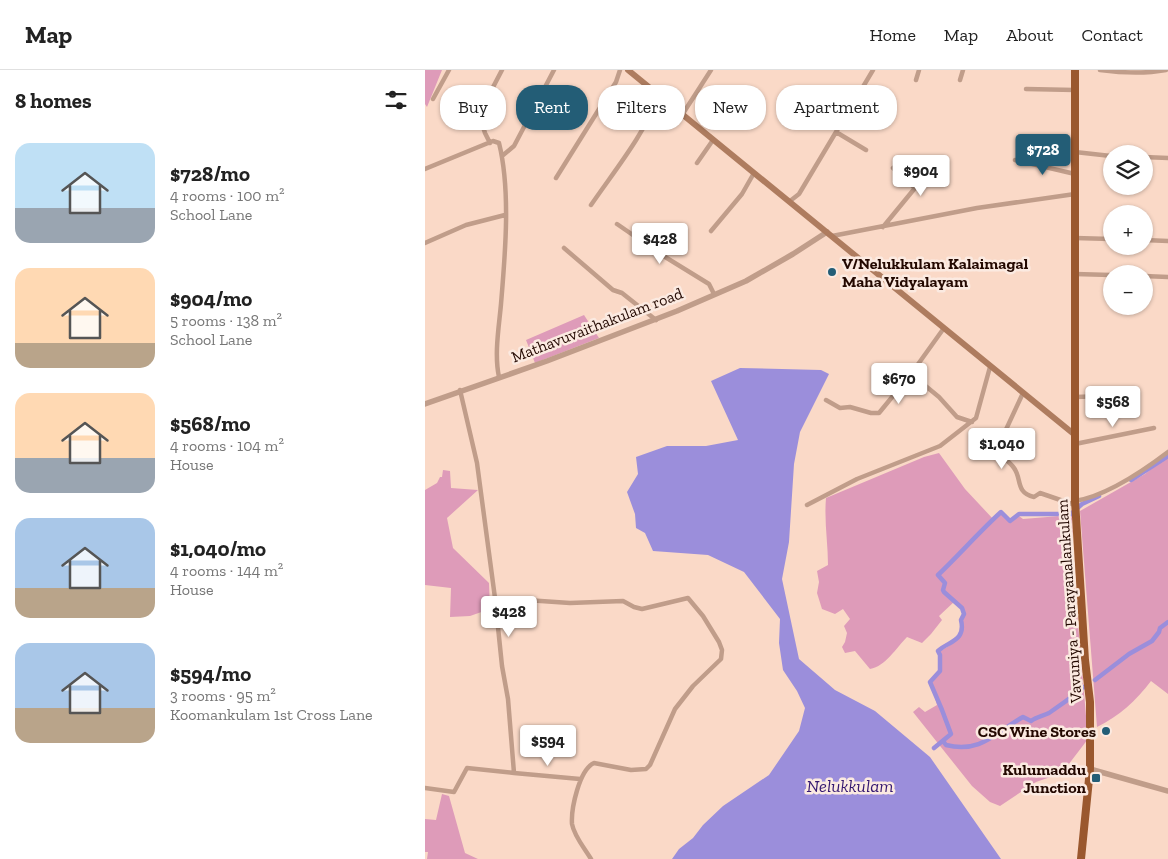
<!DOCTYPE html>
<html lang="en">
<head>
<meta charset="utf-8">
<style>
  :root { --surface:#fff; --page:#f6f6f6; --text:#222; --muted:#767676; --line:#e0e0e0; --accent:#235d76 }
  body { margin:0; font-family:"Zilla Slab",serif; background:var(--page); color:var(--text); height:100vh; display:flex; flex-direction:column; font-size:19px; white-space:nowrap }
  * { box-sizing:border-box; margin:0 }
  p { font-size:16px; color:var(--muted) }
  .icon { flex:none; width:28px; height:28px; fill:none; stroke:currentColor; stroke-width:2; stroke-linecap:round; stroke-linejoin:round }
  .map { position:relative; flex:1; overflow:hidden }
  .drawer { display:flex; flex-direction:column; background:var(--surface); width:425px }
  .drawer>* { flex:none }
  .hud { position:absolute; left:15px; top:15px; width:475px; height:45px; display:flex; gap:10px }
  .controls { position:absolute; left:678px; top:75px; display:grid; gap:10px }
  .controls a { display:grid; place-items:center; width:50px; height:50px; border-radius:50%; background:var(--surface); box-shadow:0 1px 4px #0004; font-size:25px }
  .price { position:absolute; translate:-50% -42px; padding:0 11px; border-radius:5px; background:#fff; color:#222; font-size:16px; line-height:32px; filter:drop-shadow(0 1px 2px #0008) }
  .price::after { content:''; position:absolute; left:50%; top:30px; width:15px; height:11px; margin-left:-8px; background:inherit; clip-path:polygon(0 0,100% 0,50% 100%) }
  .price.current { background:var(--accent); color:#fff }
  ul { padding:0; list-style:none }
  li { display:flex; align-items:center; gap:15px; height:125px; padding:0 15px }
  li span { display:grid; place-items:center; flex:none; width:140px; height:100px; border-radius:15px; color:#555 }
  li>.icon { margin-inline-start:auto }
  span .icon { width:60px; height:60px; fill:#fffc; stroke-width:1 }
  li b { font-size:21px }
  h2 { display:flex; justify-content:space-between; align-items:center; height:60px; padding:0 15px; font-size:21px }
  .chip { padding:0 18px; border-radius:20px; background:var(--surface); box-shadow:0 1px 4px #0004; font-size:18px; line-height:45px }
  .chip.current { background:var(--accent); color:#fff }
  header { display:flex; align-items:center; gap:30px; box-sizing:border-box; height:70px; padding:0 25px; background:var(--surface); border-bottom:1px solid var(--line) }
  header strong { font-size:24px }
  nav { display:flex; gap:28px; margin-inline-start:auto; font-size:18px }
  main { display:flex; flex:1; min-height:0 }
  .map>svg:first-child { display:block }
  .green { fill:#de9bb9 }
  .water { fill:#9b8edb }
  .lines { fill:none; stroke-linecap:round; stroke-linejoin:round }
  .canal { stroke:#9b8edb; stroke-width:4.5 }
  .minor { stroke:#c09d8a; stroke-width:4.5 }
  .tertiary { stroke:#c09d8a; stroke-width:5.5 }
  .secondary { stroke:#ae7c5f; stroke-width:6 }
  .trunk { stroke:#9a582e; stroke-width:8 }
  .poi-dot { fill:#235d76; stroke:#fbeae1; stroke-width:2 }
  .labels { text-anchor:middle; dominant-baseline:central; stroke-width:5; stroke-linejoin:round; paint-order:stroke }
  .poi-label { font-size:16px; font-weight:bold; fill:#230800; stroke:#fbeae1; text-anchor:end }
  .street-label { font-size:16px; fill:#230800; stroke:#fbeae1 }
  .water-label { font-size:18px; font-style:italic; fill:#341770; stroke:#fbeae1 }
</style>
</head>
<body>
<header>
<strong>Map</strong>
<nav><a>Home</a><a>Map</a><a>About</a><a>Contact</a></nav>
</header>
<main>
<section class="drawer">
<h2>8 homes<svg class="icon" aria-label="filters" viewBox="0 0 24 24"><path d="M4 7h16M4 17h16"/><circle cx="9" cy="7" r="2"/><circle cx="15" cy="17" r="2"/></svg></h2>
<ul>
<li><span style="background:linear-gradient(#bfe0f5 65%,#9aa5b1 0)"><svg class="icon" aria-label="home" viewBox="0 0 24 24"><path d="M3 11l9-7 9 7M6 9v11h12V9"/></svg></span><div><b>$728/mo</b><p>4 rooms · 100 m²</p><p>School Lane</p></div></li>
<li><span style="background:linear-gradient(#ffd9b3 75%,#b9a48a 0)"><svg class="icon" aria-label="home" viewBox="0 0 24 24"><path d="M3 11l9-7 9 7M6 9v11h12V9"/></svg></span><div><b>$904/mo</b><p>5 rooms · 138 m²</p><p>School Lane</p></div></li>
<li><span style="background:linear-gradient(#ffd9b3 65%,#9aa5b1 0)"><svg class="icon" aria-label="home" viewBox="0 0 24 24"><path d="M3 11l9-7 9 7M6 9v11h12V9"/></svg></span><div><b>$568/mo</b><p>4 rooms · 104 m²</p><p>House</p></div></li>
<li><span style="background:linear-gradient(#a9c7e8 70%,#b9a48a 0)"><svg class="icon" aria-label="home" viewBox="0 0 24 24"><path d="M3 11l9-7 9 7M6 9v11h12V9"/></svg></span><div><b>$1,040/mo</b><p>4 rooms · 144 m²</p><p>House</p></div></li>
<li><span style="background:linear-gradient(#a9c7e8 65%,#b9a48a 0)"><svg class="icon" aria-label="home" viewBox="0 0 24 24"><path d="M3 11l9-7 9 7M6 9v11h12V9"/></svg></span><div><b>$594/mo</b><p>3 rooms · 95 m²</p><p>Koomankulam 1st Cross Lane</p></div></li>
</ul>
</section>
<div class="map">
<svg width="743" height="789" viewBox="0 0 743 789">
  <rect width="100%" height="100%" fill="#fad9c7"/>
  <!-- green -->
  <path class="green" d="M 0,0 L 17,0 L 2,37 L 0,34 Z
    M 159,245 L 174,268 L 110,293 L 101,270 Z
    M 514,383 L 540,419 L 569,450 L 576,444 L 586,452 L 594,446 L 598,449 L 647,445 L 648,496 L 663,669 L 637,703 L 611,712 L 575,736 L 565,732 L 547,716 L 488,642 L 494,637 L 500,642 L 512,635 L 506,613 L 517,601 L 515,581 C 540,568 537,563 538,538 L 530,531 L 514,546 L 517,550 L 506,564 L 497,573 L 482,567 C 471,578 461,596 445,599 L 430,581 L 420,583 L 417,577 L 420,572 L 422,563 L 419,556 L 425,549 L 418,539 L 410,544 L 397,539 L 392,523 L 394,512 L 392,501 L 403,495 C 403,473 399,451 401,428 L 499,387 Z
    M 743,386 L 743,624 L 726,611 C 711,631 694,646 672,657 L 655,441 L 720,404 Z
    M 18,400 L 25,401 L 26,418 L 53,420 L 22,448 L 28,478 L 64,513 L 65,539 L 45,546 L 25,547 L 26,518 L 0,515 L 0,420 L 12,413 L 15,407 L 17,407 Z
    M 17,724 L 24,726 L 40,783 L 53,789 L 2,789 L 3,782 L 0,782 L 0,749 L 11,750 Z"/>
  <!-- water -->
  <path class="water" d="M 315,298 L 396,300 L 404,304 L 375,362 L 369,394 L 364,472 L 357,509 L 374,589 L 410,620 L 450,641 L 505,687 L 576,789 L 247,789 L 254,779 L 268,768 L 278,755 L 298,736 L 344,705 L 374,661 L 380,638 L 372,621 L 358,600 L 354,573 L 355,549 L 319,502 L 283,485 L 228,481 L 220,463 L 211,458 L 210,444 L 202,422 L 213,404 L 211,387 L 242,376 L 281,376 L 313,370 L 286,311 Z"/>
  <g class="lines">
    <!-- canal -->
    <path class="canal" d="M 706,410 L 743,386
      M 670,610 L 704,584 L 727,571 L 734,562 L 735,558 L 743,552
      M 518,671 L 521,675 C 556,684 571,662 598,647 L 606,651 C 611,647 618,646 624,643 C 636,635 648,626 659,617
      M 509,678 L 526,664 L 517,640 L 505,612 L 515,601 L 515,585 L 513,581 C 524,571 541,571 536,550 L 539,544 L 537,538 L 519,522 L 518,520 L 520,513 L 513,505 C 535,484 554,462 576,442 L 585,451 L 594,444 L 646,444 L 657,434 L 674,426"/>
    <!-- minor -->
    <path class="minor" d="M 675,0 C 698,3 719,4 741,0
      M 491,10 L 494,0
      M 535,10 L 538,0
      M 601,19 L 650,20
      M 8,29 L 24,0
      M 257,45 L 286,0
      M 411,62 L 441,80
      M 65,73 L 60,63 L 54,44 L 77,0
      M 650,82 L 686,86
      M 77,86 L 89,76 L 129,0
      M 719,87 L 743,88
      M 590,90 L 650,104
      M 272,93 L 288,70
      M 0,99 L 68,71 L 74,73 C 86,121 80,186 76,234 C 74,257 69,284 74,307
      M 131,108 L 191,12 L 195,0
      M 365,131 L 374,124 L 448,0
      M 166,135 C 190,100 219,65 234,25
      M 192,154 L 237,185 L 284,214 L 289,224
      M 458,157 L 490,118 L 468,98
      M 286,161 L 317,124 L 329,103
      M 407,166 L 552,138 L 650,124
      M 650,168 L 686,169
      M 719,170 L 743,171
      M 0,173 L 41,155 L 80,145
      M 139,178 L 188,220 L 197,223 L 231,250
      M 650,204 L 686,205
      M 719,206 L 743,207
      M 486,304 L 514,327 L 532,347 L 547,352
      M 598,323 L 571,381 C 577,387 585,392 589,398 C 597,408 590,423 609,427 L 615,423 L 650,435
      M 650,327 L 712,325
      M 401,330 L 415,338 L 425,337 L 446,343 L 454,343 L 486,304 L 519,258
      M 650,374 L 729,358
      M 650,431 C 681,426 718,401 743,382
      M 382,435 L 432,409 L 515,376 L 551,348 L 565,297
      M 70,528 L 145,533 L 198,531 L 209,537 L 217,539 L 263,528 L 278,546 L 294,572 L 297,580 L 296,589 L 268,616 L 250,639 L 225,695 L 221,699 L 206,700 L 169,693 C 154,700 146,739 147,754 C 149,766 160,779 166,789
      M 89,703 L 155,709
      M 0,718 L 29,722 L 42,698 L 89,703 L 83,629 L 77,596 L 70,528 L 52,393 L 35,320"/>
    <!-- tertiary -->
    <path class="tertiary" d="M 0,334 L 122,291 L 252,241 L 321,211 L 368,184 L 402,162
      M 665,699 L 743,721"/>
    <!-- secondary -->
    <path class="secondary" d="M 203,0 L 650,365"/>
    <!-- trunk -->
    <path class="trunk" d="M 650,0 L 650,431 L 660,590 L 665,632 L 665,699 L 656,789"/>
  </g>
  <!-- markers -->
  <g class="poi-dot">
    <circle cx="407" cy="202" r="5"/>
    <circle cx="681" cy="661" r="5"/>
    <rect x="666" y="703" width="10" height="10" rx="2.5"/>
  </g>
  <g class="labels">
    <!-- poi labels -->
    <g class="poi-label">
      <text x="417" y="193" text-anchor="start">V/Nelukkulam Kalaimagal<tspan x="417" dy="18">Maha Vidyalayam</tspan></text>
      <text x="671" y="661">CSC Wine Stores</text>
      <text x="661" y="699">Kulumaddu<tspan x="661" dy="18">Junction</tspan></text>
    </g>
    <!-- street labels -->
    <g class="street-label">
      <text transform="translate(172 255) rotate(-21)">Mathavuvaithakulam road</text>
      <text transform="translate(644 531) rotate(-94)">Vavuniya - Parayanalankulam</text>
    </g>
    <!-- water labels -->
    <g class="water-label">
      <text x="425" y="716">Nelukkulam</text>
    </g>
  </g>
</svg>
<div class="controls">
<a><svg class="icon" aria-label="layers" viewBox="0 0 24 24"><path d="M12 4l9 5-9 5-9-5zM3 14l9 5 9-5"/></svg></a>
<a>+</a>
<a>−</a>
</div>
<b class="price current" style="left:618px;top:106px">$728</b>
<b class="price" style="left:496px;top:127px">$904</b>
<b class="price" style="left:235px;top:195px">$428</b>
<b class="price" style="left:474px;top:335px">$670</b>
<b class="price" style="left:688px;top:358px">$568</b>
<b class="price" style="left:577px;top:400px">$1,040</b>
<b class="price" style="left:84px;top:568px">$428</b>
<b class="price" style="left:123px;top:697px">$594</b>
<div class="hud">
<a class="chip">Buy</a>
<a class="chip current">Rent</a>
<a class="chip">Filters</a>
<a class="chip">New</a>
<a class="chip">Apartment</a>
</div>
</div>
</main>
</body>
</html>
